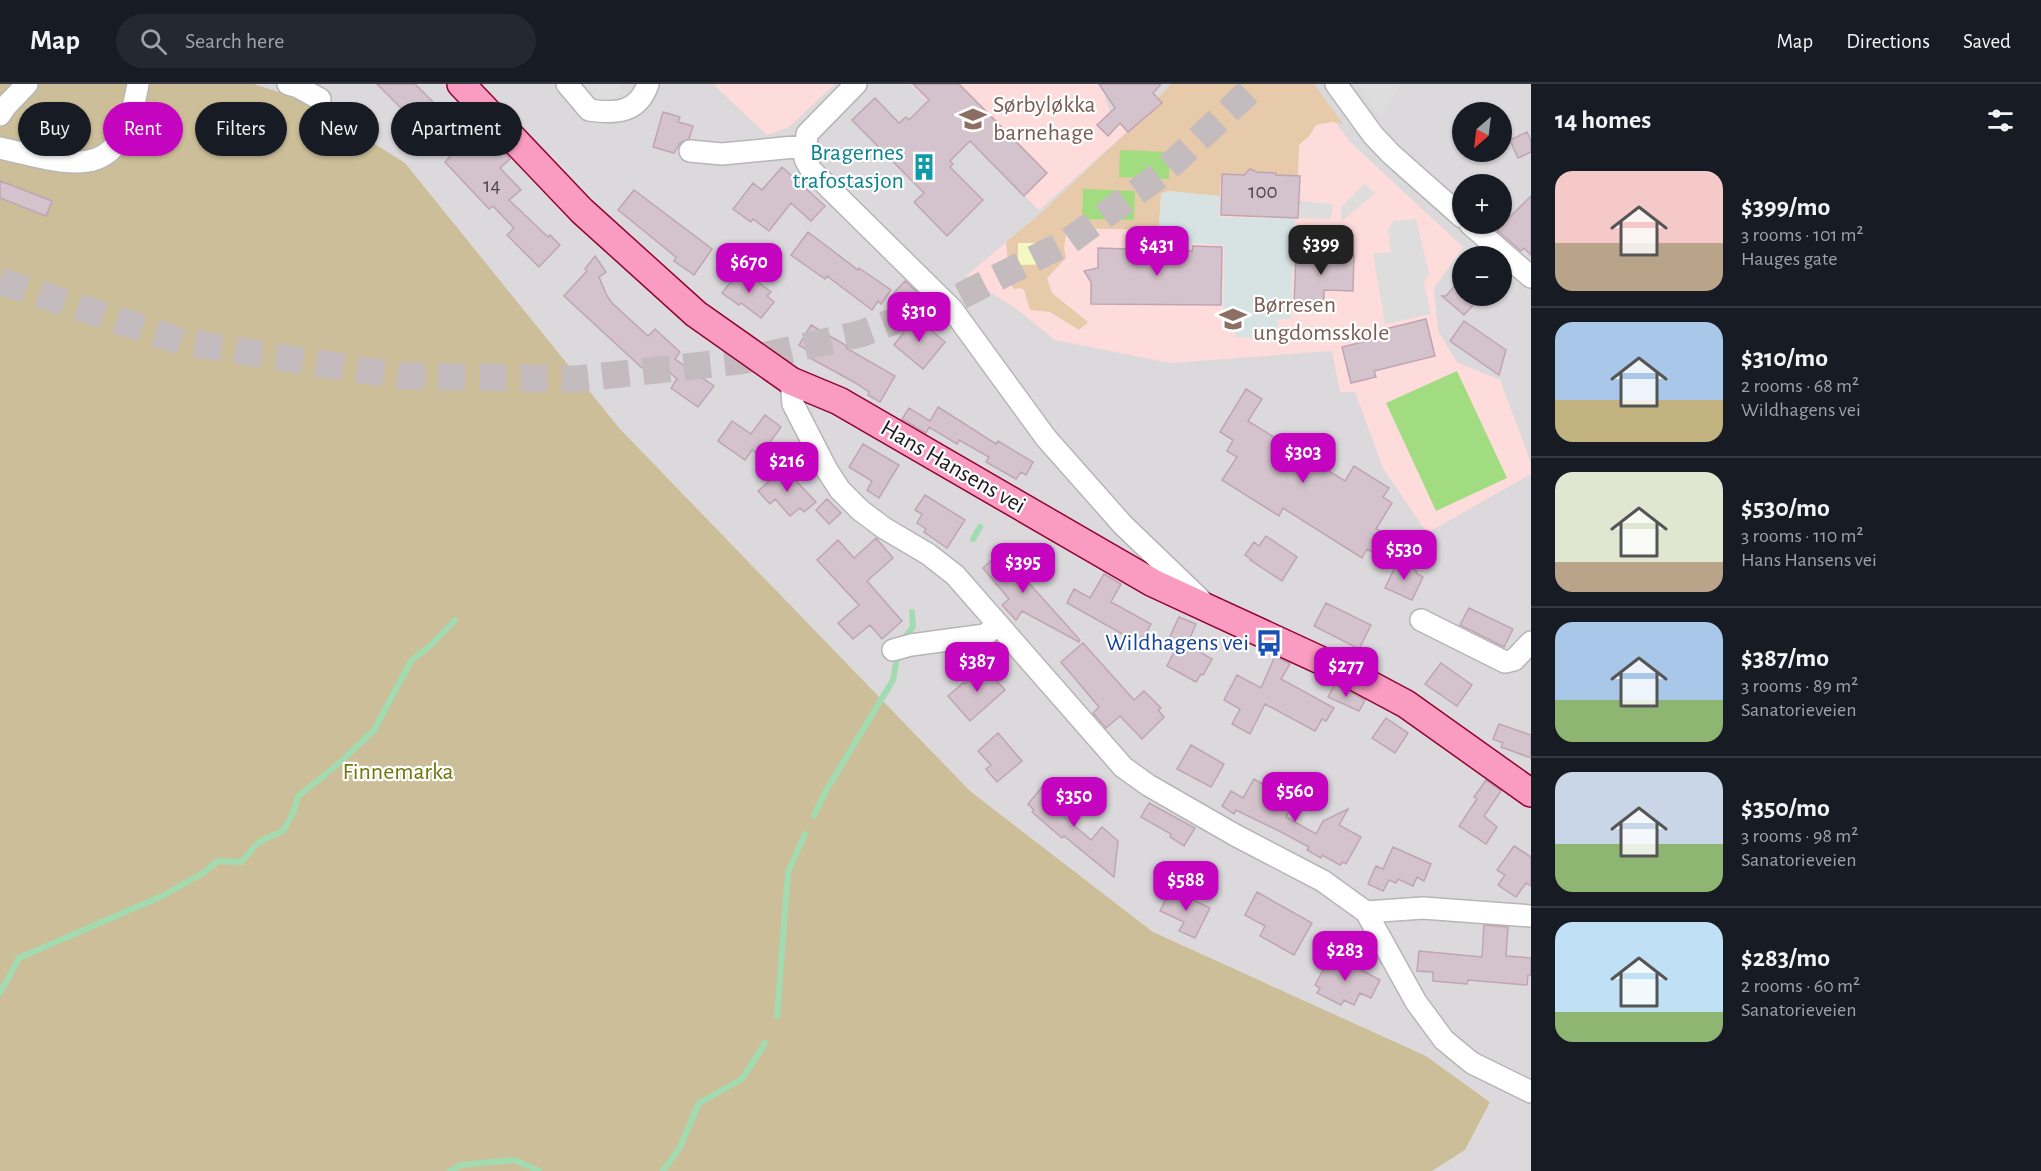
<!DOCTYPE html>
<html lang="en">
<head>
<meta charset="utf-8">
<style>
  :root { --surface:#171b24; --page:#242831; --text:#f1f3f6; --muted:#9ea1a6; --line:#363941; --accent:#c504bf }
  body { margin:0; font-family:"Alegreya Sans",sans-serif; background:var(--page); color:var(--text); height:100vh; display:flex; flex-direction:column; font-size:22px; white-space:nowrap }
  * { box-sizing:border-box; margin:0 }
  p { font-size:20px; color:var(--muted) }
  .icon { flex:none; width:33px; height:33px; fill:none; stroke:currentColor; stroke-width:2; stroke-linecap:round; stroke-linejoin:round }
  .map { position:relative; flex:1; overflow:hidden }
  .side { display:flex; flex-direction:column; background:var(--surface); width:510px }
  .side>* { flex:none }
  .banner { position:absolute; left:18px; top:18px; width:570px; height:54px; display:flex; gap:12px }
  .needle { width:39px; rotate:208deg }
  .tools { position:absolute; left:1452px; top:18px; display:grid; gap:12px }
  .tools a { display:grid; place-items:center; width:60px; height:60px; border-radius:50%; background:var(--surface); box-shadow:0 2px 4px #0004; font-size:30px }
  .price { position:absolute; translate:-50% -51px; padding:0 14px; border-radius:12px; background:var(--accent); color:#fff; font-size:20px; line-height:39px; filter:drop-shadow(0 2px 3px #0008) }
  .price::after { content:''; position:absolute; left:50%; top:36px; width:18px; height:14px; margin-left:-9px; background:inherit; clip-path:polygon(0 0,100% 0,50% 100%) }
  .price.selected { background:#222; color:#fff }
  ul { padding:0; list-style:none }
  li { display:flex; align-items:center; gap:18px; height:150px; padding:0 24px }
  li+li { border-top:2px solid var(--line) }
  li span { display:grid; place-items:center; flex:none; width:168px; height:120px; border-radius:18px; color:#555 }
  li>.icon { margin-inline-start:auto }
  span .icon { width:72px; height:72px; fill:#fffc; stroke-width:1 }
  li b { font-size:26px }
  h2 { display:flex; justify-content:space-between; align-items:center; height:72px; padding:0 24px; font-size:26px }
  .tag { padding:0 21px; border-radius:27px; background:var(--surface); box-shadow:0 2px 4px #0004; font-size:21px; line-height:54px }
  .tag.selected { background:var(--accent); color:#fff }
  header { display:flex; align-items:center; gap:36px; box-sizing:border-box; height:84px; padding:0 30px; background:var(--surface); border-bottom:2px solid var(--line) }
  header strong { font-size:28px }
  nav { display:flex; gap:33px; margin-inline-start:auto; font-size:21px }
  .search { width:420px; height:54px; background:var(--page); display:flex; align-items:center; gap:15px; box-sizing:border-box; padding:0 21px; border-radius:33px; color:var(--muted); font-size:22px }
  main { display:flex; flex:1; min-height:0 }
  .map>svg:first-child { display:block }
  .residential { fill:#dbd9db; fill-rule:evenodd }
  .education { fill:#fedcdb }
  .grass { fill:#e7caa9 }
  .forest { fill:#ccbe98 }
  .park { fill:#f2f8bf }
  .pitch { fill:#a2dc81 }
  .parking { fill:#ddd }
  .plaza { fill:#d7e3e3 }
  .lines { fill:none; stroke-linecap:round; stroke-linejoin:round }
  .stream { stroke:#a3dbb1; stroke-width:6 }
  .building { fill:#d4c3cc; stroke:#bfa5b3; stroke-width:1.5 }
  .major-tunnel { stroke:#c4bbbe; stroke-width:27; stroke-dasharray:27 14; stroke-linecap:butt }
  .minor-casing { stroke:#b6b6b6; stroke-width:24 }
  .major-casing { stroke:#92032f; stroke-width:30 }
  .minor { stroke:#fff; stroke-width:21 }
  .major { stroke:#fa9bc2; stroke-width:27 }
  .labels { text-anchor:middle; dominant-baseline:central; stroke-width:4.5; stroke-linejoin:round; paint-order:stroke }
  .number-label { font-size:21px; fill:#4b4649 }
  .education-label { font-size:24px; fill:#785e54; stroke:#fff; text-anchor:start }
  .culture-label { font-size:24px; fill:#0d838f; stroke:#fff; text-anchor:end }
  .street-label { font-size:24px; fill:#1d1d1d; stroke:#fff }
  .transit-label { font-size:24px; fill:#164399; stroke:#fff; text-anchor:end }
  .park-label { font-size:24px; fill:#6c780d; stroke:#fff }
</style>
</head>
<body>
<header>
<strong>Map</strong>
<div class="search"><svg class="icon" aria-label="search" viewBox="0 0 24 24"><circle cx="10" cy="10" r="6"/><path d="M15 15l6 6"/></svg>Search here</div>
<nav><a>Map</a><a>Directions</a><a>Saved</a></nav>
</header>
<main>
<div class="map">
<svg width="1531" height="1087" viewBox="0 0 1531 1087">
  <rect width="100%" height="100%" fill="#eee2e6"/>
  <!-- residential -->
  <path class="residential" d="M 254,0 L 1531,0 L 1531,1087 L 1432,1087 L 1465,1066 L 1490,1017 L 1426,972 L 1153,848 L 970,707 L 620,345 L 405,79 L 307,17 ZM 1462,28 L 1502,28 L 1502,68 L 1462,68 ZM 1462,100 L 1502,100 L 1502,140 L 1462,140 ZM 1462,172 L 1502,172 L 1502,212 L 1462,212 Z"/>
  <!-- education -->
  <path class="education" d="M 713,0 L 835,0 L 789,43 L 767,51 Z
    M 910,0 L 1097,0 L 1104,9 L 1110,29 L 1127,48 L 1039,126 Z
    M 1183,0 L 1308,0 L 1350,58 L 1463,163 L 1434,204 L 1438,247 L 1457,278 L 1500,296 L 1531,379 L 1531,390 L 1427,449 L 1383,384 L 1355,308 L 1340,308 L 1332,267 L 1170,279 L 1055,256 L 1015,224 L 966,192 L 1041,129 Z"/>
  <!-- grass -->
  <path class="grass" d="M 1171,0 L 1314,0 L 1343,40 L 1332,38 L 1316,41 L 1310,51 L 1299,61 L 1298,92 L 1276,91 L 1249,86 L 1247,91 L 1221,90 L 1220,112 L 1168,107 L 1161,110 L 1159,143 L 1154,146 L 1067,144 L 1064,164 L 1066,174 L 1047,194 L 1052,209 L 1088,238 L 1079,246 L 1050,228 L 1030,226 L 1024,206 L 1020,204 L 1014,205 L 1010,199 L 1006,158 L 1041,129 L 1127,48 L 1162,19 L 1158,14 Z"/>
  <!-- forest -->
  <path class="forest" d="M 0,0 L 254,0 L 307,17 L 405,79 L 620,345 L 970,707 L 1153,848 L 1426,972 L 1490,1018 L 1465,1066 L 1432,1087 L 0,1087 Z"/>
  <!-- park -->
  <path class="park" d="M 1018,159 L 1052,159 L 1053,180 L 1018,181 Z"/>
  <!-- pitch -->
  <path class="pitch" d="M 1120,66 L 1170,68 L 1169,95 L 1119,93 Z
    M 1083,105 L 1135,107 L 1134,136 L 1082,135 Z
    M 1457,287 L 1507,394 L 1436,427 L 1386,319 Z"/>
  <!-- parking -->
  <path class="parking" d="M 567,0 L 619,0 L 624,7 L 605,20 L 589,26 Z
    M 1357,0 L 1400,0 L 1380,33 Z
    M 552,69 L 597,115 L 587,132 L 539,82 Z
    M 1365,100 L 1375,109 L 1341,138 L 1341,123 Z
    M 1299,117 L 1333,120 L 1331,135 L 1299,134 Z
    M 1416,135 L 1429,189 L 1424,199 L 1431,230 L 1385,240 L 1373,169 L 1391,169 L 1388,144 L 1394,137 Z"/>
  <!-- plaza -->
  <path class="plaza" d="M 1168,107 L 1220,112 L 1219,133 L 1295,135 L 1291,235 L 1278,235 L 1277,255 L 1235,253 L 1235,233 L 1223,233 L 1224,161 L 1191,159 L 1190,165 L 1155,162 L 1154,146 L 1159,142 L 1161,110 Z"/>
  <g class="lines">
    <!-- stream -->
    <path class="stream" d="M 973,455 L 980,443
      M 902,557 L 913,543 L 912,528
      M 814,732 L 824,710 L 893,596 L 897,574
      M 0,909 L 19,874 L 162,812 L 205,788 L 217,777 L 241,778 L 260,757 L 283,747 L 293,729 L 298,712 L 336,682 L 374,646 L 411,577 L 431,561 L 455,536
      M 777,932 L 788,788 L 805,750
      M 450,1087 L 461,1081 L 514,1076 L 539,1087
      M 663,1087 L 680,1063 L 699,1019 L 742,995 L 765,959"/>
  </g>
  <!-- building -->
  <path class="building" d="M 377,0 L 415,0 L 450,35 L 447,37 L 467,58 L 481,44 L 510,75 L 500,84 L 521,106 L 509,116 L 548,153 L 550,151 L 560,161 L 539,183 L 507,151 L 514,144 L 493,122 L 489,125 L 445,78 L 450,73 Z
    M 913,0 L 959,0 L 1047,89 L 1024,112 L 970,57 L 950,77 L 953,80 L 950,83 L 983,116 L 947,152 L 914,118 L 924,109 L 852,36 L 875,14 L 899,39 L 906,33 L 909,36 L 929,16 Z
    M 1099,0 L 1161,0 L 1153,9 L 1162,19 L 1128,48 L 1120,39 L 1108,52 L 1097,41 L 1115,24 Z
    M 663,28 L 680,33 L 678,38 L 693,42 L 689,55 L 680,59 L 674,69 L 653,63 Z
    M 1527,48 L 1531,57 L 1531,68 L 1518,74 L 1510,56 Z
    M 782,83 L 825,122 L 811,137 L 791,119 L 769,147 L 753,135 L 751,138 L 733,125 L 753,99 L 762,106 Z
    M 1250,85 L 1257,88 L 1276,89 L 1276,91 L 1300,92 L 1298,134 L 1221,131 L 1222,90 L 1244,91 Z
    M 0,97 L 52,117 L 46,132 L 0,114 Z
    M 634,106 L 712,165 L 694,191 L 674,177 L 676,173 L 618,126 Z
    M 1531,112 L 1531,171 L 1524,164 L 1521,167 L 1497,146 Z
    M 808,148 L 858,186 L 859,184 L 891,206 L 881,220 L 878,217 L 872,226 L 827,192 L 825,195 L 791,171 Z
    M 1193,162 L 1222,163 L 1221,221 L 1091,220 L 1091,198 L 1084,187 L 1098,184 L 1098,164 L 1192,167 Z
    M 1296,165 L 1325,166 L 1325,170 L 1354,171 L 1353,207 L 1324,206 L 1324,224 L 1294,223 Z
    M 595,172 L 606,188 L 599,193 L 607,212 L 612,219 L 648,252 L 655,245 L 680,268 L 675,275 L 714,302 L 698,323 L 671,304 L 677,295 L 653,273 L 642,284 L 564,212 L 587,187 L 585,185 Z
    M 741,185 L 771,208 L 767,212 L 774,218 L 761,234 L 741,219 L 739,221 L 722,209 Z
    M 1462,193 L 1462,212 L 1482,212 L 1464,231 L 1442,212 L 1446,212 Z
    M 905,197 L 918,209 L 907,221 L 894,209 Z
    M 916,233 L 945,258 L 923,285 L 894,261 Z
    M 1426,235 L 1435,272 L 1374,287 L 1376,293 L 1351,299 L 1342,263 L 1371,256 L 1369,249 Z
    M 1464,237 L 1506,266 L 1499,291 L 1450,257 Z
    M 811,241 L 847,262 L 846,264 L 895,292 L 880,318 L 868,311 L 869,308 L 854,298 L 810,274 L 813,270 L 799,261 Z
    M 1246,305 L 1262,315 L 1248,337 L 1345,397 L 1354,382 L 1389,404 L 1383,413 L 1392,419 L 1376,445 L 1384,449 L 1372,468 L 1367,465 L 1362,474 L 1283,424 L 1279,432 L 1222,396 L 1237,373 L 1227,367 L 1233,356 L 1220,348 Z
    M 938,323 L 996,360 L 998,357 L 1033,378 L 1026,391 L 1021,388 L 1016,395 L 986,378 L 989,373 L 959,356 L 957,360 L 929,343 L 926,349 L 902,335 L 909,324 L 930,337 Z
    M 765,331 L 781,343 L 760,372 L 752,366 L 745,376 L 718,357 L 732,337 L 751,350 Z
    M 863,360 L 899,381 L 879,414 L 867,406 L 872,397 L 849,383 Z
    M 784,384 L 816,418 L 804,428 L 800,424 L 790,432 L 775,415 L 770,420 L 758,407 Z
    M 925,411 L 965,436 L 947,464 L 924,448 L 926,445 L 917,439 L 922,430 L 915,426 Z
    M 827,415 L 841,429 L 829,440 L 816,426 Z
    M 1266,452 L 1297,473 L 1282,497 L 1250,476 L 1251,475 L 1245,471 L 1254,458 L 1259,462 Z
    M 876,454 L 893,474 L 867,497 L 902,537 L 882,555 L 870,541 L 853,555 L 838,539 L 859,521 L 817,476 L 838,456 L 854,474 Z
    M 1004,465 L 1021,483 L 1018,487 L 1080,556 L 1079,558 L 1022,527 L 1016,536 L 1002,521 L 1009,515 L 983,484 Z
    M 1398,477 L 1417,487 L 1416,489 L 1423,493 L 1412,516 L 1385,504 Z
    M 1104,490 L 1121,500 L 1111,518 L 1151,540 L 1140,560 L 1067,519 L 1074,505 L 1090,514 Z
    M 1326,519 L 1371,541 L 1359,565 L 1314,542 Z
    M 1469,524 L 1513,545 L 1504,563 L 1460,541 Z
    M 1179,533 L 1196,540 L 1187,561 L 1212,575 L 1203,591 L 1201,590 L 1196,598 L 1167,582 L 1174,568 L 1165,563 Z
    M 1083,559 L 1134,616 L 1144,607 L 1161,624 L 1158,626 L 1164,633 L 1142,655 L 1120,632 L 1106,644 L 1093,629 L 1099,623 L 1061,578 Z
    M 1275,572 L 1290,580 L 1281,595 L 1334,624 L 1326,637 L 1322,635 L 1315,647 L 1265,620 L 1250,650 L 1232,640 L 1240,625 L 1224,616 L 1237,591 L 1261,604 Z
    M 1441,579 L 1472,601 L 1457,622 L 1425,600 Z
    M 987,581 L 997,592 L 994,594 L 1005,606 L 970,637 L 948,612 L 964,598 L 965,600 Z
    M 1335,600 L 1365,616 L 1359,627 L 1328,613 Z
    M 1386,634 L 1408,649 L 1395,669 L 1372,654 Z
    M 1499,640 L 1531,651 L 1531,674 L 1501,663 L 1503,659 L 1493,655 Z
    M 998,649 L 1022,677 L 997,698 L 986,685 L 991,681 L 978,667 Z
    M 1191,661 L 1224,680 L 1211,703 L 1177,685 Z
    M 1254,695 L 1294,719 L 1286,733 L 1316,750 L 1323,737 L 1348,725 L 1339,741 L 1361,753 L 1346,780 L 1343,778 L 1340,781 L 1322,771 L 1321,774 L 1307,766 L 1309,763 L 1281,748 L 1236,726 L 1234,730 L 1222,722 L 1231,707 L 1243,714 Z
    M 1486,696 L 1501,707 L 1484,732 L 1497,743 L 1486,760 L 1459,742 L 1477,715 L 1474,713 Z
    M 1046,698 L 1072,720 L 1062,731 L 1091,756 L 1102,743 L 1118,757 L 1114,793 L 1064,752 L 1062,754 L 1032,728 L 1034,726 L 1028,720 Z
    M 1149,719 L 1195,744 L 1184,762 L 1170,753 L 1171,750 L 1141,733 Z
    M 1514,762 L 1531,773 L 1531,802 L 1526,799 L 1516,813 L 1498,801 L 1505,791 L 1497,786 Z
    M 1393,763 L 1431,780 L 1424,797 L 1417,793 L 1413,802 L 1398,795 L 1396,799 L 1389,796 L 1383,807 L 1368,800 L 1376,782 L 1383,785 Z
    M 1171,805 L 1210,824 L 1195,854 L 1179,847 L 1184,838 L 1160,827 Z
    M 1257,808 L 1312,839 L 1294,871 L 1260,852 L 1265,842 L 1245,831 Z
    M 1484,841 L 1508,843 L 1506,872 L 1531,874 L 1531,891 L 1528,891 L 1527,901 L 1468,896 L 1467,900 L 1433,897 L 1433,888 L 1417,887 L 1419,867 L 1482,873 Z
    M 1332,870 L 1380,896 L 1371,914 L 1360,909 L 1354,921 L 1344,916 L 1341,921 L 1317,909 L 1320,904 L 1315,901 Z"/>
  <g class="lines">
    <!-- major-tunnel -->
    <path class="major-tunnel" d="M 0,197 L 183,258 L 400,292 L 576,295 L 740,277 L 860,250 L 959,213 L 1069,157 L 1160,91 L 1257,0"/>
    <defs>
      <path id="minor" d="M 288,0 L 298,3 L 320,15
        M 567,0 L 589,26 C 616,30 638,29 648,0
        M 856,0 L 807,50 L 805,75 L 811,86 L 952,225 L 1046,354 L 1123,441 L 1201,516
        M 1336,0 L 1373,51 L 1391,70 L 1462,133
        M 0,31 L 6,22 L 27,0
        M 0,64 C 78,82 121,100 138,0
        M 690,67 L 722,70 L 805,62
        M 1470,140 L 1531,193
        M 791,297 L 793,320 L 827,386 L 840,406 L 860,426 L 884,444 L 928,470 L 955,491 L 1123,683 L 1148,701 L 1235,751 L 1323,797 L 1366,828 L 1416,918 L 1444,956 L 1472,979 L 1531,1008
        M 1421,536 L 1505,578 L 1514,576 L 1531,558
        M 893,566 L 911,561 L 985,551 L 998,540
        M 1366,828 L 1423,824 L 1531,832"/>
      <path id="major" d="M 461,0 L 582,127 L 696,230 L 791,297 L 839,317 L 1153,499 L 1346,588 L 1406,620 L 1531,709"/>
    </defs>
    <!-- minor casing -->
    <use href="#minor" class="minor-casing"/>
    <!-- major casing -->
    <use href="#major" class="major-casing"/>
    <!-- minor -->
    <use href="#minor" class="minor"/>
    <!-- major -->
    <use href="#major" class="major"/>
  </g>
  <!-- icons -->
  <defs>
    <symbol id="school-bare" viewBox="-9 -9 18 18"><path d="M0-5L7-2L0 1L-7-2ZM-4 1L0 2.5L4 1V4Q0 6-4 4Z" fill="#8d6e63" stroke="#fff" stroke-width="2.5" paint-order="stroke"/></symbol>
    <symbol id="building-bare" viewBox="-9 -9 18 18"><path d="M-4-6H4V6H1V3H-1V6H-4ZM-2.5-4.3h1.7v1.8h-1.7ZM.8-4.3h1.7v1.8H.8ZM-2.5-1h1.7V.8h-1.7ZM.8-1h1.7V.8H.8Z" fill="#0f9aa8" stroke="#fff" stroke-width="2.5" paint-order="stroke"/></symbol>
    <symbol id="bus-bare" viewBox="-9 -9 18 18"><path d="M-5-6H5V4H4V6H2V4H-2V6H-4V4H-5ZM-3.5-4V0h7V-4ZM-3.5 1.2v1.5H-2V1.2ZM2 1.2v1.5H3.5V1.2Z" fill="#1a4fb4" stroke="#fff" stroke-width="2.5" paint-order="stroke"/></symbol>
  </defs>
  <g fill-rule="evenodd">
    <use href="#school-bare" x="954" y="16" width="38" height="38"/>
    <use href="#building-bare" x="905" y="64" width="38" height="38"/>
    <use href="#school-bare" x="1214" y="216" width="38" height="38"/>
    <use href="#bus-bare" x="1250" y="540" width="38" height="38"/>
  </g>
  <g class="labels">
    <!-- number labels -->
    <g class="number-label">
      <text x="492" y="101">14</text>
      <text x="1263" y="107">100</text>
    </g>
    <!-- education labels -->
    <g class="education-label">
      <text x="993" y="21">Sørbyløkka<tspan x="993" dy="28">barnehage</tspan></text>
      <text x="1253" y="221">Børresen<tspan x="1253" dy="28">ungdomsskole</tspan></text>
    </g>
    <!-- culture labels -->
    <g class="culture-label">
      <text x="904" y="69">Bragernes<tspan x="904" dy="28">trafostasjon</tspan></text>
    </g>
    <!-- street labels -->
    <g class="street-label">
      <text transform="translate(953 383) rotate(30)">Hans Hansens vei</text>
    </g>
    <!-- transit labels -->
    <g class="transit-label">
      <text x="1249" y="559">Wildhagens vei</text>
    </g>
    <!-- park labels -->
    <g class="park-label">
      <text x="398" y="688">Finnemarka</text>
    </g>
  </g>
</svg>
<div class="tools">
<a><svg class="needle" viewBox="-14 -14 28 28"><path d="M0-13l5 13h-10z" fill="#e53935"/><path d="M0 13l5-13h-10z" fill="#9ea1a6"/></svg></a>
<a>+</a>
<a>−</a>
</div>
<b class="price selected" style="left:1321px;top:192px">$399</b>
<b class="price" style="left:1157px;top:193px">$431</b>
<b class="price" style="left:749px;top:210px">$670</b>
<b class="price" style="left:919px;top:259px">$310</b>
<b class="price" style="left:1303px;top:400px">$303</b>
<b class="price" style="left:787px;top:409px">$216</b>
<b class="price" style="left:1404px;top:497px">$530</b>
<b class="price" style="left:1023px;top:510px">$395</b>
<b class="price" style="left:977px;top:609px">$387</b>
<b class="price" style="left:1346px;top:614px">$277</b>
<b class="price" style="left:1295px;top:739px">$560</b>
<b class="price" style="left:1074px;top:744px">$350</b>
<b class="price" style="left:1186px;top:828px">$588</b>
<b class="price" style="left:1345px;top:898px">$283</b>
<div class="banner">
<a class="tag">Buy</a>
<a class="tag selected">Rent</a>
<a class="tag">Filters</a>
<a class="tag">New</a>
<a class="tag">Apartment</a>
</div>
</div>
<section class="side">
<h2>14 homes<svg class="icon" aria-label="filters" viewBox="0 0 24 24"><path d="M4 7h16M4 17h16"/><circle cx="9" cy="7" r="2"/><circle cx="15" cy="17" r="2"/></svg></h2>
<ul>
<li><span style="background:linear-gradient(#f6c9c9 60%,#b9a48a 0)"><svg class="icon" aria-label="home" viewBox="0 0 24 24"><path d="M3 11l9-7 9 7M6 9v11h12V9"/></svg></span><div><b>$399/mo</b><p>3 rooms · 101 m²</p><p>Hauges gate</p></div></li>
<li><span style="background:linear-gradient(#a9c7e8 65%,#c2b280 0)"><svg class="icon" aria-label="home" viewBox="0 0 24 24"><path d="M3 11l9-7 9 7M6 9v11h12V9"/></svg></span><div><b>$310/mo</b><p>2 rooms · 68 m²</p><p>Wildhagens vei</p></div></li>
<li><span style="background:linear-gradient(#dfe7d0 75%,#b9a48a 0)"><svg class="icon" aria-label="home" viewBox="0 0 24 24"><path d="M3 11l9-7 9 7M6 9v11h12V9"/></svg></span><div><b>$530/mo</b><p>3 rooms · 110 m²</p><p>Hans Hansens vei</p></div></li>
<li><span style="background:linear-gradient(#a9c7e8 65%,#8fb573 0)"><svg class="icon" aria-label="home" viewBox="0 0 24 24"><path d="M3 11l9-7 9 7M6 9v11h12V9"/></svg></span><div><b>$387/mo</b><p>3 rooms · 89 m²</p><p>Sanatorieveien</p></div></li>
<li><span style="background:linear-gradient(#c9d6e8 60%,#8fb573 0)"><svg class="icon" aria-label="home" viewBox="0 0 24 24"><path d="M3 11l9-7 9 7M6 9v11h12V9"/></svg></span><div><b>$350/mo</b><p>3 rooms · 98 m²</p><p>Sanatorieveien</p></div></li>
<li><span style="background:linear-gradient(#bfe0f5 75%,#8fb573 0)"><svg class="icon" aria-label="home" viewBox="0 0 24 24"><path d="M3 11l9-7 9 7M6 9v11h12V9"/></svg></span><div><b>$283/mo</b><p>2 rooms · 60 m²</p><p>Sanatorieveien</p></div></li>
</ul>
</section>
</main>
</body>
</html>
